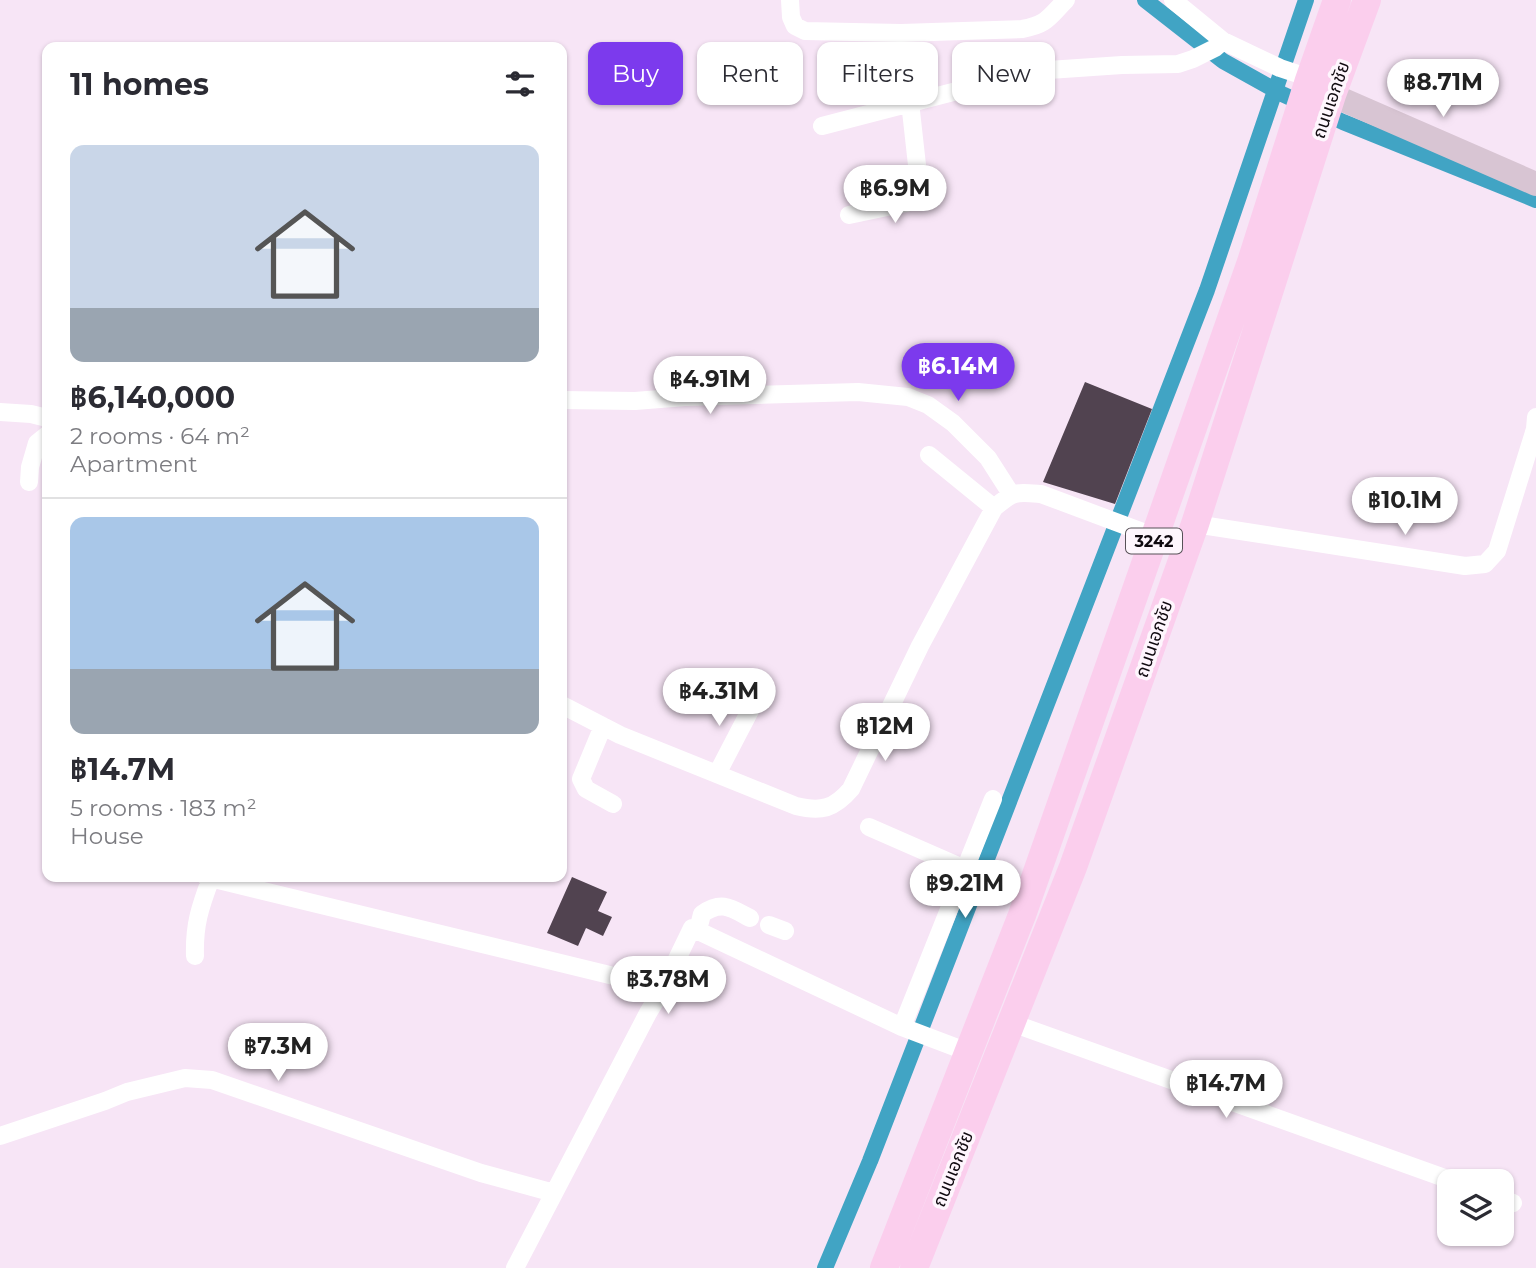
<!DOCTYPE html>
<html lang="en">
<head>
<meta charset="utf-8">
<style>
  :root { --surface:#fff; --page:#f7f7f7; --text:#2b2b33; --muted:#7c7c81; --line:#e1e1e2; --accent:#7c3aed }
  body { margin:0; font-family:Montserrat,"Noto Sans Thai",sans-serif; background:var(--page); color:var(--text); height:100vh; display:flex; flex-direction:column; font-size:26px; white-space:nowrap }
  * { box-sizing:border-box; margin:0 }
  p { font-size:23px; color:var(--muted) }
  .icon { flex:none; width:38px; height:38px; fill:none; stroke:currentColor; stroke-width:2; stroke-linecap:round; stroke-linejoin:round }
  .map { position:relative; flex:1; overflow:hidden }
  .sheet { position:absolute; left:42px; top:42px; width:525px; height:840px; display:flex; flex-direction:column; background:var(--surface); border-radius:14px; box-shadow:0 2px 5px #0004 }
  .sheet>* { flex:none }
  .top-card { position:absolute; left:588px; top:42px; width:665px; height:63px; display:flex; gap:14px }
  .controls { position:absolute; left:1437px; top:1169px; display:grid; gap:14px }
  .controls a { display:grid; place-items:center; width:77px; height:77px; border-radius:14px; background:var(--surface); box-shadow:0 2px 5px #0004; font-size:35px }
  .price { position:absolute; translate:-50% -60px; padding:0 16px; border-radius:24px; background:#fff; color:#222; font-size:23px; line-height:46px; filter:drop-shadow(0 2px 4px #0008) }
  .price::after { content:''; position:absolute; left:50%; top:42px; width:21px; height:16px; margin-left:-10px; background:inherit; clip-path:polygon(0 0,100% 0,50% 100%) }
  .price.selected { background:var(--accent); color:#fff }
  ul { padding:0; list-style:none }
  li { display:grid; align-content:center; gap:14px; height:371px; padding:0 28px }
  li+li { border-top:2px solid var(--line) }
  li span { display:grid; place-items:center; height:217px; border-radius:14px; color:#555 }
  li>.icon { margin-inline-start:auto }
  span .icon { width:126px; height:126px; fill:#fffc; stroke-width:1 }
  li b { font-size:30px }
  h2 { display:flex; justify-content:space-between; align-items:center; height:84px; padding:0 28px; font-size:30px }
  .pill { padding:0 24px; border-radius:14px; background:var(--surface); box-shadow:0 2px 5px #0004; font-size:24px; line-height:63px }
  .pill.selected { background:var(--accent); color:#fff }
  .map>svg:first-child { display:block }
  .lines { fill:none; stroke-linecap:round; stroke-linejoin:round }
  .canal { stroke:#41a4c4; stroke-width:16 }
  .building { fill:#514350 }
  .street { stroke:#fff; stroke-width:18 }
  .secondary { stroke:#d8c5d3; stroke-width:24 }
  .primary { stroke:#fbceed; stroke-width:28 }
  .labels { text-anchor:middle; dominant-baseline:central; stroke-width:7; stroke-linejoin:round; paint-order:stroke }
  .shield { fill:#fef6fd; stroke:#575157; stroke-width:2 }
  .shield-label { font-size:16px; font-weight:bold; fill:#100a10 }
  .street-label { font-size:18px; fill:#100a10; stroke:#fef6fd }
</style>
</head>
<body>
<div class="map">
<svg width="1536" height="1268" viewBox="0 0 1536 1268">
  <rect width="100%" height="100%" fill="#f7e5f6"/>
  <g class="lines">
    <!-- canal -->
    <path class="canal" d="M 1145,0 L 1223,61 L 1282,94 L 1343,122 L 1536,200
      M 825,1268 L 870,1161 L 1207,290 L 1306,0"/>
  </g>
  <!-- building -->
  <path class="building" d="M 1085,382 L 1152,409 L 1115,504 L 1043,482 Z
    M 572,877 L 607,892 L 598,911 L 612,917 L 603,936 L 586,928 L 578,946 L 547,933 Z"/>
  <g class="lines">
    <!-- street -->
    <path class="street" d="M 790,0 L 791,17 L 795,26 L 805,31 L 901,33 L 1022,29 C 1047,25 1049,17 1066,0
      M 1173,0 L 1223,41 L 1280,68 L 1301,75 L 1309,80
      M 822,126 L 1034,71 L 1122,65 L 1178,64 L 1193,59 L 1215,48 L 1223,41
      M 849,215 L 906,203 L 918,194 L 918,174 L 910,102
      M 562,400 L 635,401 L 685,397 L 858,392 L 908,397 L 928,405 L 953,423 L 988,458 L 1011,494
      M 0,412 L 31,414 L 47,418
      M 929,455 L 994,508
      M 29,482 L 30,467 L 37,443 L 47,435
      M 1195,524 L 1465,566 L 1485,564 L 1497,551 L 1535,429 L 1536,417
      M 562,705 L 620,735 L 796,806 C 821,812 834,809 851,789 L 920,646 L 994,508 C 1014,491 1015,492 1041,494 L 1156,537
      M 603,726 L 581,779 L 586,789 L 613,804
      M 717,774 L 756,699
      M 869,827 L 965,869 L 1029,893
      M 206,877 L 663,988
      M 769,925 L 785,931
      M 698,930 L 702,914 C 722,900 731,908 750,918
      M 195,956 C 194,925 200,907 211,878
      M 1012,1023 L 1453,1181
      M 902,1027 L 993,799
      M 0,1136 L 105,1101 L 127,1092 L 185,1078 L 212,1080 L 481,1173 L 554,1193
      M 1502,1199 L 1513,1203
      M 515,1268 L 648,1013 L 663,988 L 692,928 L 902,1027 L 968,1052"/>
    <!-- secondary -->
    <path class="secondary" d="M 1332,95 L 1536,184"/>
    <!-- primary -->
    <path class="primary" d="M 884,1268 L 1022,915 L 1251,262 L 1309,80 L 1337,0
      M 914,1268 L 1073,867 L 1195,524 L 1332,95 L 1367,0"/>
  </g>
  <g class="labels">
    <!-- shield labels -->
    <rect class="shield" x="1126" y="528.5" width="56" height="25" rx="5"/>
    <g class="shield-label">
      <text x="1154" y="541">3242</text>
    </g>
    <!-- street labels -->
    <g class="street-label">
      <text transform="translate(1331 100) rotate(-71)">ถนนเอกชัย</text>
      <text transform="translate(1154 639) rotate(-71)">ถนนเอกชัย</text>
      <text transform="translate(953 1169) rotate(-68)">ถนนเอกชัย</text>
    </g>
  </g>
</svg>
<div class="controls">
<a><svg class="icon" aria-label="layers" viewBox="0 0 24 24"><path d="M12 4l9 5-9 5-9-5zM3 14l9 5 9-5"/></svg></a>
</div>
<b class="price" style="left:1443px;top:119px">฿8.71M</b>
<b class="price" style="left:895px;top:225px">฿6.9M</b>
<b class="price selected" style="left:958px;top:403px">฿6.14M</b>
<b class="price" style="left:710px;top:416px">฿4.91M</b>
<b class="price" style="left:1405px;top:537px">฿10.1M</b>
<b class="price" style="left:719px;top:728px">฿4.31M</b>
<b class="price" style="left:885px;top:763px">฿12M</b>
<b class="price" style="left:965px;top:920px">฿9.21M</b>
<b class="price" style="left:668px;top:1016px">฿3.78M</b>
<b class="price" style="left:278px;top:1083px">฿7.3M</b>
<b class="price" style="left:1226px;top:1120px">฿14.7M</b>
<div class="top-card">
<a class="pill selected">Buy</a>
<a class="pill">Rent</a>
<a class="pill">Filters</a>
<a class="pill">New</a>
</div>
<section class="sheet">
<h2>11 homes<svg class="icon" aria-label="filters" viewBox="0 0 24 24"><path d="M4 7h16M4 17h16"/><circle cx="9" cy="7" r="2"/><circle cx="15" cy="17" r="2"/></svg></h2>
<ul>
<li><span style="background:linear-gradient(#c9d6e8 75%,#9aa5b1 0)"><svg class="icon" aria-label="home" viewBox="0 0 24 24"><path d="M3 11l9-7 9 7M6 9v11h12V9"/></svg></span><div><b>฿6,140,000</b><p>2 rooms · 64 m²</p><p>Apartment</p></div></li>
<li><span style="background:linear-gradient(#a9c7e8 70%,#9aa5b1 0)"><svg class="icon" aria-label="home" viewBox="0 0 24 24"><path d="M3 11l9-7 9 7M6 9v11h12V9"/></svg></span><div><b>฿14.7M</b><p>5 rooms · 183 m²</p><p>House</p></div></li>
</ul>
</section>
</div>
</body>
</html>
